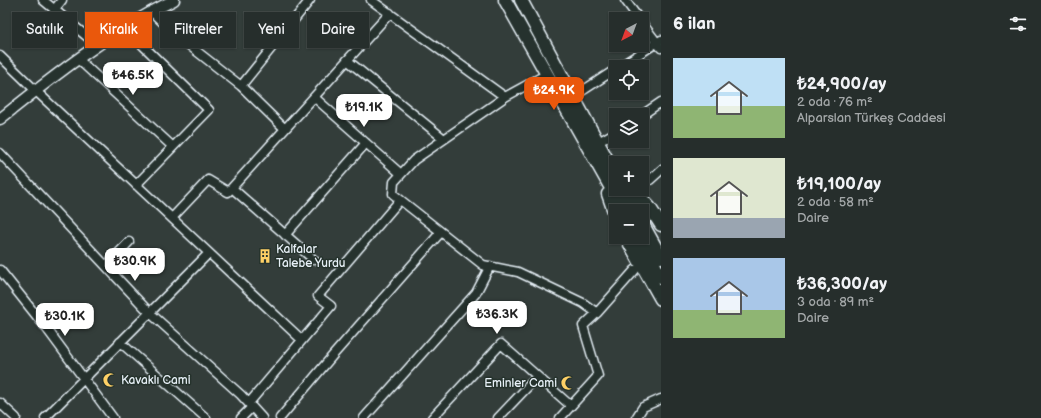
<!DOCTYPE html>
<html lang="tr">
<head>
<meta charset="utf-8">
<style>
  :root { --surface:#262e2c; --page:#323a38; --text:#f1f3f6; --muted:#a4a8a9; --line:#424a48; --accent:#ea580c }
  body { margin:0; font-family:"Balsamiq Sans",sans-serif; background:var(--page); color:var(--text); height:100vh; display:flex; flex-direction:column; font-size:15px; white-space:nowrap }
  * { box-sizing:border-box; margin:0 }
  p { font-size:13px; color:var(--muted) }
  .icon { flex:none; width:22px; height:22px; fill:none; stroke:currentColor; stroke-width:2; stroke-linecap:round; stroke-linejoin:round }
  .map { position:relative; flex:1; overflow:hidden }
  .sheet { display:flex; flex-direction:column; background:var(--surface); width:380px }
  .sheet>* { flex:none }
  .guide { position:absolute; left:12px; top:12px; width:380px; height:36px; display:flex; gap:8px }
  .needle { width:26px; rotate:221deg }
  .controls { position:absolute; left:609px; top:12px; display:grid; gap:8px }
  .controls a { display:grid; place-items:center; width:40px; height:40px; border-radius:0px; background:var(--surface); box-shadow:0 1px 3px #0004,0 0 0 1px var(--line); font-size:20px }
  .price { position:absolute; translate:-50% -34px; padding:0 9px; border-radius:8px; background:#fff; color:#222; font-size:13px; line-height:26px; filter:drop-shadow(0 1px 2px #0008) }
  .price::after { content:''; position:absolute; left:50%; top:24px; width:12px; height:9px; margin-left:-6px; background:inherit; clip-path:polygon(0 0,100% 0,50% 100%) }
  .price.active { background:var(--accent); color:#fff }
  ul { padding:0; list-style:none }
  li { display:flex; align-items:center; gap:12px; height:100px; padding:0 12px }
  li span { display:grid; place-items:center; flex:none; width:112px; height:80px; border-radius:0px; color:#555 }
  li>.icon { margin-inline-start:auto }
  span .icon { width:48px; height:48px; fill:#fffc; stroke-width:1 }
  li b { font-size:17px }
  h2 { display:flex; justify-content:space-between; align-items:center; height:48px; padding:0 12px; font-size:17px }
  .chip { padding:0 14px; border-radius:0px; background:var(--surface); box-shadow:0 1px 3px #0004,0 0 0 1px var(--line); font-size:14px; line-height:36px }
  .chip.active { background:var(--accent); color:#fff }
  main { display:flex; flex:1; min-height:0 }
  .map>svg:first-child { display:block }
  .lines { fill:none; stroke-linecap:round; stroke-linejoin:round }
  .minor-casing { stroke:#e8f1f8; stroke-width:11 }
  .tertiary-casing { stroke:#e8f1f8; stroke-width:13 }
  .secondary-casing { stroke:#e8f1f8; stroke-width:15 }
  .minor { stroke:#26332d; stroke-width:8 }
  .tertiary { stroke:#26332d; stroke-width:10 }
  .secondary { stroke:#26332d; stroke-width:12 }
  .labels { text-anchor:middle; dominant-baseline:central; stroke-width:3; stroke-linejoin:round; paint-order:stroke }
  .poi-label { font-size:12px; fill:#e8f1f8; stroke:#26332d; text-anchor:start }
</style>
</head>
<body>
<main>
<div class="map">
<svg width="661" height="418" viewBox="0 0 661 418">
  <rect width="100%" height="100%" fill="#333d3a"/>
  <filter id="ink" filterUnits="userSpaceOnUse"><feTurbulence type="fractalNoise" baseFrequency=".025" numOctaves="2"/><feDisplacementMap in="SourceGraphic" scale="8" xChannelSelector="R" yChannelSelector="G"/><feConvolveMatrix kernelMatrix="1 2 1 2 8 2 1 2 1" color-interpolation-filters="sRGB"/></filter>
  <g filter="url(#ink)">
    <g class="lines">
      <defs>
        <path id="minor" d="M 43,0 L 97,45
          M 371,0 L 505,97
          M 625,0 L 639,19
          M 54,10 L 62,0
          M 151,11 L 176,35 L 241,86 L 285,129
          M 642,23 L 661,48
          M 124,27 L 209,110 L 136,185
          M 0,56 L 36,91 L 302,340
          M 78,59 L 173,147
          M 347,60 L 444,139
          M 619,67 L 661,40
          M 547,74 L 505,97 L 414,160 L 394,182 L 393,194 L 483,265 L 518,272 L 583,303 L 597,313 L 635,270
          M 241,86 L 310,0
          M 314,97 L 401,174
          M 573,97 L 616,69
          M 642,115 L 661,102
          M 602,140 L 616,132
          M 0,153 L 149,312 L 241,395 L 262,418
          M 650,180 L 661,170
          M 232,188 L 314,260
          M 172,218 L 208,180 L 228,192 L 390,13
          M 285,235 L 366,143
          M 106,266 L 129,242
          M 0,270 L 47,329 L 113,418
          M 120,342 L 206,418
          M 0,403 L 16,418
          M 249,403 L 331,306 L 318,296 L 400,200
          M 45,418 L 209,253
          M 241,418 L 252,407
          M 280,418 L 334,354 L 441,232
          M 364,418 L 476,293 L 490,266
          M 432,418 L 501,344 L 571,406
          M 498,418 L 537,377
          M 560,418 L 598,376 L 583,326 L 597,313
          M 636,418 L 643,407 L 661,399"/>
        <path id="tertiary" d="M 0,119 C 55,75 111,31 174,0"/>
        <path id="secondary" d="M 505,0 L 624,211
          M 521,0 L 616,176
          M 623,189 L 636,211
          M 633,189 L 650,208 L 661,225
          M 608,194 L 616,217
          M 642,223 L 661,257
          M 626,237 L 661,299
          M 639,237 L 661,277"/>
      </defs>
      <!-- minor casing -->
      <use href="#minor" class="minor-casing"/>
      <!-- tertiary casing -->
      <use href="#tertiary" class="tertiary-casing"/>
      <!-- secondary casing -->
      <use href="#secondary" class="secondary-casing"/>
      <!-- minor -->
      <use href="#minor" class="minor"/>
      <!-- tertiary -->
      <use href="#tertiary" class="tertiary"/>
      <!-- secondary -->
      <use href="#secondary" class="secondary"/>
    </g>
  </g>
  <!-- icons -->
  <defs>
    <symbol id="building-bare" viewBox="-9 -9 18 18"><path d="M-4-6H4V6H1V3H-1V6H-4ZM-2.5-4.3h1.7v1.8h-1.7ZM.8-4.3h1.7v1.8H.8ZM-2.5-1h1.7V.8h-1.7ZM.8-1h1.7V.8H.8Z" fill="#ffd166" stroke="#26332d" stroke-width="2.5" paint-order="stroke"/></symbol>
    <symbol id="mosque-bare" viewBox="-9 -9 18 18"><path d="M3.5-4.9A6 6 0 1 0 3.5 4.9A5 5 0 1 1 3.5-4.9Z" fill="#ffd166" stroke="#26332d" stroke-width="2.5" paint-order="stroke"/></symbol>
  </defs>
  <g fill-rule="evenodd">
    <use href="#building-bare" x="255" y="246" width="20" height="20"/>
    <use href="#mosque-bare" x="100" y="370" width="20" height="20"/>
    <use href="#mosque-bare" x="558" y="373" width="20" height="20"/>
  </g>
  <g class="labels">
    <!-- poi labels -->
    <g class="poi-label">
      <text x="276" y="249">Kalfalar<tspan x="276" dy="14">Talebe Yurdu</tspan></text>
      <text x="121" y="380">Kavaklı Cami</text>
      <text x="557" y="383" text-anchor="end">Eminler Cami</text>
    </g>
  </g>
</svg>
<div class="controls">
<a><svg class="needle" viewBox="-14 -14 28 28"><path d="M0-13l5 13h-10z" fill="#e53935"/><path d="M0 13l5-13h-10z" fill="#a4a8a9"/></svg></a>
<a><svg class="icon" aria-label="locate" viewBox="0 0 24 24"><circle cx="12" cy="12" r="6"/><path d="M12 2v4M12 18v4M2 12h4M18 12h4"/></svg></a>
<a><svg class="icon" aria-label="layers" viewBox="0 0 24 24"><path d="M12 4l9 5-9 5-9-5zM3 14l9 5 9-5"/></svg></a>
<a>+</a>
<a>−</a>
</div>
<b class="price" style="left:133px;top:96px">₺46.5K</b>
<b class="price active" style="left:554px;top:111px">₺24.9K</b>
<b class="price" style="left:364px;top:128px">₺19.1K</b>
<b class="price" style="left:135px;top:282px">₺30.9K</b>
<b class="price" style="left:497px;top:335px">₺36.3K</b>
<b class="price" style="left:65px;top:337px">₺30.1K</b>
<div class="guide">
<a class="chip">Satılık</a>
<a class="chip active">Kiralık</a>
<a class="chip">Filtreler</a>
<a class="chip">Yeni</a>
<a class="chip">Daire</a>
</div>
</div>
<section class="sheet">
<h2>6 ilan<svg class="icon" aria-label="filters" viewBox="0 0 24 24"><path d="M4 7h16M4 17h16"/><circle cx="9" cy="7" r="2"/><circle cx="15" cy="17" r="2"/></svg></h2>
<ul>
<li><span style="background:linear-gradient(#bfe0f5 60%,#8fb573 0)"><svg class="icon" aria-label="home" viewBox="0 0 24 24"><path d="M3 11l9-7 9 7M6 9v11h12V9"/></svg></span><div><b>₺24,900/ay</b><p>2 oda · 76 m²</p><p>Alparslan Türkeş Caddesi</p></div></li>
<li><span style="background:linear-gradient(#dfe7d0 75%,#9aa5b1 0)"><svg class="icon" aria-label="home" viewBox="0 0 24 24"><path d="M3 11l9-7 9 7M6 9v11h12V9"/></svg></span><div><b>₺19,100/ay</b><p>2 oda · 58 m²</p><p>Daire</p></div></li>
<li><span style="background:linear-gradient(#a9c7e8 65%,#8fb573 0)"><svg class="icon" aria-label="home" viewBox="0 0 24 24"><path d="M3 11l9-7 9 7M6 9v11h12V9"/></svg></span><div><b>₺36,300/ay</b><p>3 oda · 89 m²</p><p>Daire</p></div></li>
</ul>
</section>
</main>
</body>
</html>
